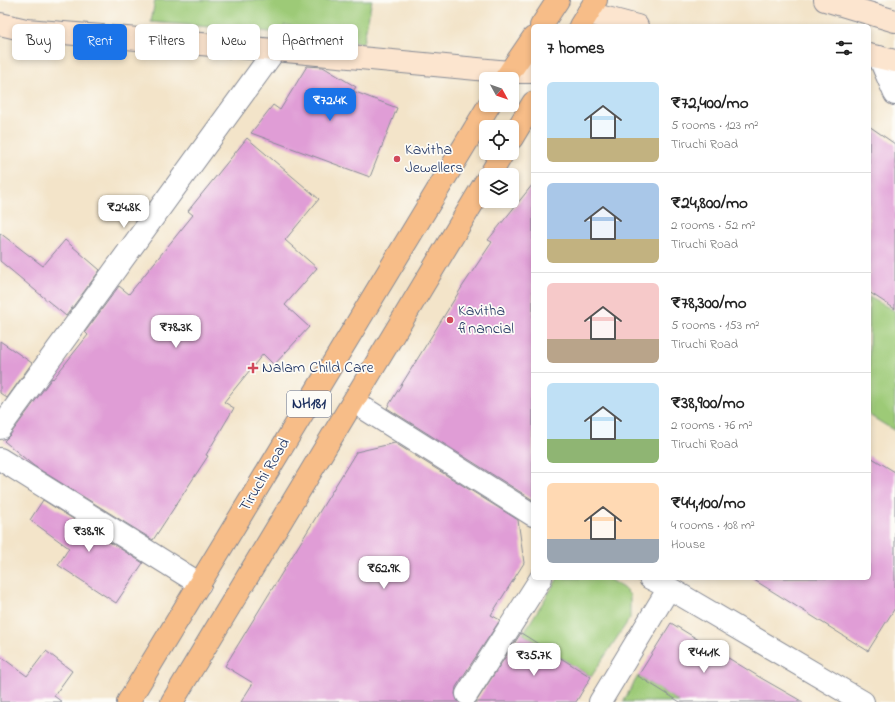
<!DOCTYPE html>
<html lang="en">
<head>
<meta charset="utf-8">
<style>
  :root { --surface:#fff; --page:#f6f6f6; --text:#222; --muted:#767676; --line:#e0e0e0; --accent:#1a73e8 }
  body { margin:0; font-family:"Indie Flower",sans-serif; background:var(--page); color:var(--text); height:100vh; display:flex; flex-direction:column; font-size:15px; white-space:nowrap }
  * { box-sizing:border-box; margin:0 }
  p { font-size:13px; color:var(--muted) }
  .icon { flex:none; width:22px; height:22px; fill:none; stroke:currentColor; stroke-width:2; stroke-linecap:round; stroke-linejoin:round }
  .map { position:relative; flex:1; overflow:hidden }
  .side { position:absolute; left:531px; top:24px; width:340px; height:556px; display:flex; flex-direction:column; background:var(--surface); border-radius:6px; box-shadow:0 2px 6px #0003 }
  .side>* { flex:none }
  .banner { position:absolute; left:12px; top:24px; width:380px; height:36px; display:flex; gap:8px }
  .needle { width:26px; rotate:130deg }
  .tools { position:absolute; left:479px; top:72px; display:grid; gap:8px }
  .tools a { display:grid; place-items:center; width:40px; height:40px; border-radius:6px; background:var(--surface); box-shadow:0 2px 6px #0003; font-size:20px }
  .price { position:absolute; translate:-50% -34px; padding:0 9px; border-radius:8px; background:#fff; color:#222; font-size:13px; line-height:26px; filter:drop-shadow(0 1px 2px #0008) }
  .price::after { content:''; position:absolute; left:50%; top:24px; width:12px; height:9px; margin-left:-6px; background:inherit; clip-path:polygon(0 0,100% 0,50% 100%) }
  .price.current { background:var(--accent); color:#fff }
  ul { padding:0; list-style:none }
  li { display:flex; align-items:center; gap:12px; height:100px; padding:0 16px }
  li+li { border-top:1px solid var(--line) }
  li span { display:grid; place-items:center; flex:none; width:112px; height:80px; border-radius:6px; color:#555 }
  li>.icon { margin-inline-start:auto }
  span .icon { width:48px; height:48px; fill:#fffc; stroke-width:1 }
  li b { font-size:17px }
  h2 { display:flex; justify-content:space-between; align-items:center; height:48px; padding:0 16px; font-size:17px }
  .pill { padding:0 14px; border-radius:6px; background:var(--surface); box-shadow:0 2px 6px #0003; font-size:14px; line-height:36px }
  .pill.current { background:var(--accent); color:#fff }
  .map>svg:first-child { display:block }
  .green { fill:#9dca77; stroke:#5c7c6a }
  .building { fill:#e09dd6 }
  .lines { fill:none; stroke-linecap:round; stroke-linejoin:round }
  .street-casing { stroke:#878a94; stroke-width:24 }
  .secondary-casing { stroke:#878a94; stroke-width:24 }
  .highway-casing { stroke:#878a94; stroke-width:24 }
  .street { stroke:#fff; stroke-width:22 }
  .secondary { stroke:#fce5cf; stroke-width:22 }
  .highway { stroke:#f7bd88; stroke-width:22 }
  .poi-dot { fill:#d1495b; stroke:#fdfcf7; stroke-width:1.5 }
  .labels { text-anchor:middle; dominant-baseline:central; stroke-width:3.5; stroke-linejoin:round; paint-order:stroke }
  .shield { fill:#fdfcf7; stroke:#5f6c8c; stroke-width:1 }
  .shield-label { font-size:15px; font-weight:bold; fill:#1b2f5e }
  .poi-label { font-size:16px; fill:#1b2f5e; stroke:#fdfcf7; text-anchor:start }
  .street-label { font-size:16px; fill:#1b2f5e; stroke:#fdfcf7 }
</style>
</head>
<body>
<div class="map">
<svg width="895" height="702" viewBox="0 0 895 702">
  <rect width="100%" height="100%" fill="#fdfcf7"/>
  <filter id="ink" filterUnits="userSpaceOnUse"><feTurbulence type="fractalNoise" baseFrequency=".025" numOctaves="2"/><feDisplacementMap in="SourceGraphic" scale="8" xChannelSelector="R" yChannelSelector="G"/><feConvolveMatrix kernelMatrix="1 2 1 2 8 2 1 2 1" color-interpolation-filters="sRGB"/></filter>
  <filter id="wash" filterUnits="userSpaceOnUse"><feTurbulence type="fractalNoise" baseFrequency=".012" numOctaves="4" result="noise"/><feDisplacementMap in="SourceGraphic" scale="16" xChannelSelector="R" yChannelSelector="G"/><feGaussianBlur stdDeviation="0.9" result="paint"/><feColorMatrix in="noise" values="0 0 0 0 0 0 0 0 0 0 0 0 0 0 0 0 0 1.4 0 .05"/><feComposite in="paint" operator="in"/></filter>
  <g filter="url(#wash)">
    <rect width="100%" height="100%" fill="#f3e4c9"/>
    <!-- green -->
    <path class="green" d="M 155,0 L 372,0 L 363,43 L 330,39 L 332,32 L 284,25 L 282,33 L 151,22 Z
      M 869,297 L 895,311 L 895,431 L 869,415 Z
      M 558,578 L 607,578 L 623,588 L 630,595 L 630,618 L 591,677 L 523,634 Z
      M 638,676 L 680,702 L 623,702 Z"/>
    <g id="blocks">
      <!-- building -->
      <path class="building" d="M 307,66 L 323,67 L 356,87 L 353,91 L 397,108 L 370,177 L 251,133 L 273,105 L 280,110 Z
        M 869,126 L 895,144 L 895,309 L 869,292 Z
        M 247,138 L 319,199 L 285,240 L 317,268 L 285,305 L 309,327 L 274,365 L 263,354 L 224,402 L 234,408 L 206,455 L 208,456 L 153,540 L 34,466 L 4,441 L 10,435 L 52,378 L 53,379 L 88,335 L 85,332 L 119,286 L 129,294 L 193,215 L 188,211 Z
        M 533,184 L 533,500 L 387,408 L 462,287 L 492,242 L 488,240 Z
        M 0,233 L 43,266 L 65,240 L 100,270 L 66,316 L 0,261 Z
        M 0,341 L 32,363 L 7,398 L 0,393 Z
        M 395,443 L 518,520 L 524,563 L 491,615 L 500,620 L 456,687 L 455,694 L 458,702 L 241,702 L 253,683 L 225,666 L 356,452 Z
        M 869,456 L 895,472 L 895,608 L 868,651 L 751,578 L 869,578 Z
        M 43,500 L 143,563 L 116,603 L 58,565 L 69,548 L 30,520 Z
        M 671,623 L 761,678 L 803,702 L 680,702 L 638,676 Z
        M 521,633 L 591,677 L 576,702 L 476,702 Z
        M 46,651 L 72,671 L 54,696 L 62,702 L 0,702 L 0,656 L 27,676 Z"/>
    </g>
  </g>
  <g filter="url(#ink)">
    <use href="#blocks" fill-opacity="0" stroke="#878a94" stroke-width="1"/>
    <g class="lines">
      <defs>
        <path id="street" d="M 879,57 L 895,94
          M 354,402 L 533,515
          M 0,428 L 275,50
          M 0,459 L 200,584
          M 650,578 L 669,588 L 863,702
          M 467,694 L 541,578
          M 600,702 L 669,588"/>
        <path id="secondary" d="M 825,0 L 895,21
          M 588,13 L 637,26
          M 0,24 L 26,30 L 275,50 L 509,72 L 533,72
          M 869,55 L 895,61"/>
        <path id="highway" d="M 541,26 L 558,0
          M 580,26 L 596,0
          M 505,79 L 533,38
          M 512,138 L 533,103
          M 490,175 L 503,153
          M 128,702 L 489,105
          M 172,702 L 486,181"/>
      </defs>
      <!-- street casing -->
      <use href="#street" class="street-casing"/>
      <!-- secondary casing -->
      <use href="#secondary" class="secondary-casing"/>
      <!-- highway casing -->
      <use href="#highway" class="highway-casing"/>
      <!-- street -->
      <use href="#street" class="street"/>
      <!-- secondary -->
      <use href="#secondary" class="secondary"/>
      <!-- highway -->
      <use href="#highway" class="highway"/>
    </g>
  </g>
  <!-- markers -->
  <g class="poi-dot">
    <circle cx="397" cy="159" r="4"/>
    <circle cx="450" cy="320" r="4"/>
    <path d="M251 362h4v4h4v4h-4v4h-4v-4h-4v-4h4z"/>
  </g>
  <g class="labels">
    <!-- shield labels -->
    <rect class="shield" x="287" y="391" width="44" height="26" rx="3"/>
    <g class="shield-label">
      <text x="309" y="404">NH181</text>
    </g>
    <!-- poi labels -->
    <g class="poi-label">
      <text x="405" y="150">Kavitha<tspan x="405" dy="18">Jewellers</tspan></text>
      <text x="458" y="311">Kavitha<tspan x="458" dy="18">financial</tspan></text>
      <text x="262" y="368">Nalam Child Care</text>
    </g>
    <!-- street labels -->
    <g class="street-label">
      <text transform="translate(265 475) rotate(-59)">Tiruchi Road</text>
    </g>
  </g>
</svg>
<div class="tools">
<a><svg class="needle" viewBox="-14 -14 28 28"><path d="M0-13l5 13h-10z" fill="#e53935"/><path d="M0 13l5-13h-10z" fill="#767676"/></svg></a>
<a><svg class="icon" aria-label="locate" viewBox="0 0 24 24"><circle cx="12" cy="12" r="6"/><path d="M12 2v4M12 18v4M2 12h4M18 12h4"/></svg></a>
<a><svg class="icon" aria-label="layers" viewBox="0 0 24 24"><path d="M12 4l9 5-9 5-9-5zM3 14l9 5 9-5"/></svg></a>
</div>
<b class="price current" style="left:330px;top:122px">₹72.4K</b>
<b class="price" style="left:124px;top:229px">₹24.8K</b>
<b class="price" style="left:176px;top:349px">₹78.3K</b>
<b class="price" style="left:89px;top:553px">₹38.9K</b>
<b class="price" style="left:384px;top:590px">₹62.9K</b>
<b class="price" style="left:704px;top:674px">₹44.1K</b>
<b class="price" style="left:534px;top:677px">₹35.7K</b>
<div class="banner">
<a class="pill">Buy</a>
<a class="pill current">Rent</a>
<a class="pill">Filters</a>
<a class="pill">New</a>
<a class="pill">Apartment</a>
</div>
<section class="side">
<h2>7 homes<svg class="icon" aria-label="filters" viewBox="0 0 24 24"><path d="M4 7h16M4 17h16"/><circle cx="9" cy="7" r="2"/><circle cx="15" cy="17" r="2"/></svg></h2>
<ul>
<li><span style="background:linear-gradient(#bfe0f5 70%,#c2b280 0)"><svg class="icon" aria-label="home" viewBox="0 0 24 24"><path d="M3 11l9-7 9 7M6 9v11h12V9"/></svg></span><div><b>₹72,400/mo</b><p>5 rooms · 123 m²</p><p>Tiruchi Road</p></div></li>
<li><span style="background:linear-gradient(#a9c7e8 70%,#c2b280 0)"><svg class="icon" aria-label="home" viewBox="0 0 24 24"><path d="M3 11l9-7 9 7M6 9v11h12V9"/></svg></span><div><b>₹24,800/mo</b><p>2 rooms · 52 m²</p><p>Tiruchi Road</p></div></li>
<li><span style="background:linear-gradient(#f6c9c9 70%,#b9a48a 0)"><svg class="icon" aria-label="home" viewBox="0 0 24 24"><path d="M3 11l9-7 9 7M6 9v11h12V9"/></svg></span><div><b>₹78,300/mo</b><p>5 rooms · 153 m²</p><p>Tiruchi Road</p></div></li>
<li><span style="background:linear-gradient(#bfe0f5 70%,#8fb573 0)"><svg class="icon" aria-label="home" viewBox="0 0 24 24"><path d="M3 11l9-7 9 7M6 9v11h12V9"/></svg></span><div><b>₹38,900/mo</b><p>2 rooms · 76 m²</p><p>Tiruchi Road</p></div></li>
<li><span style="background:linear-gradient(#ffd9b3 70%,#9aa5b1 0)"><svg class="icon" aria-label="home" viewBox="0 0 24 24"><path d="M3 11l9-7 9 7M6 9v11h12V9"/></svg></span><div><b>₹44,100/mo</b><p>4 rooms · 108 m²</p><p>House</p></div></li>
</ul>
</section>
</div>
</body>
</html>
